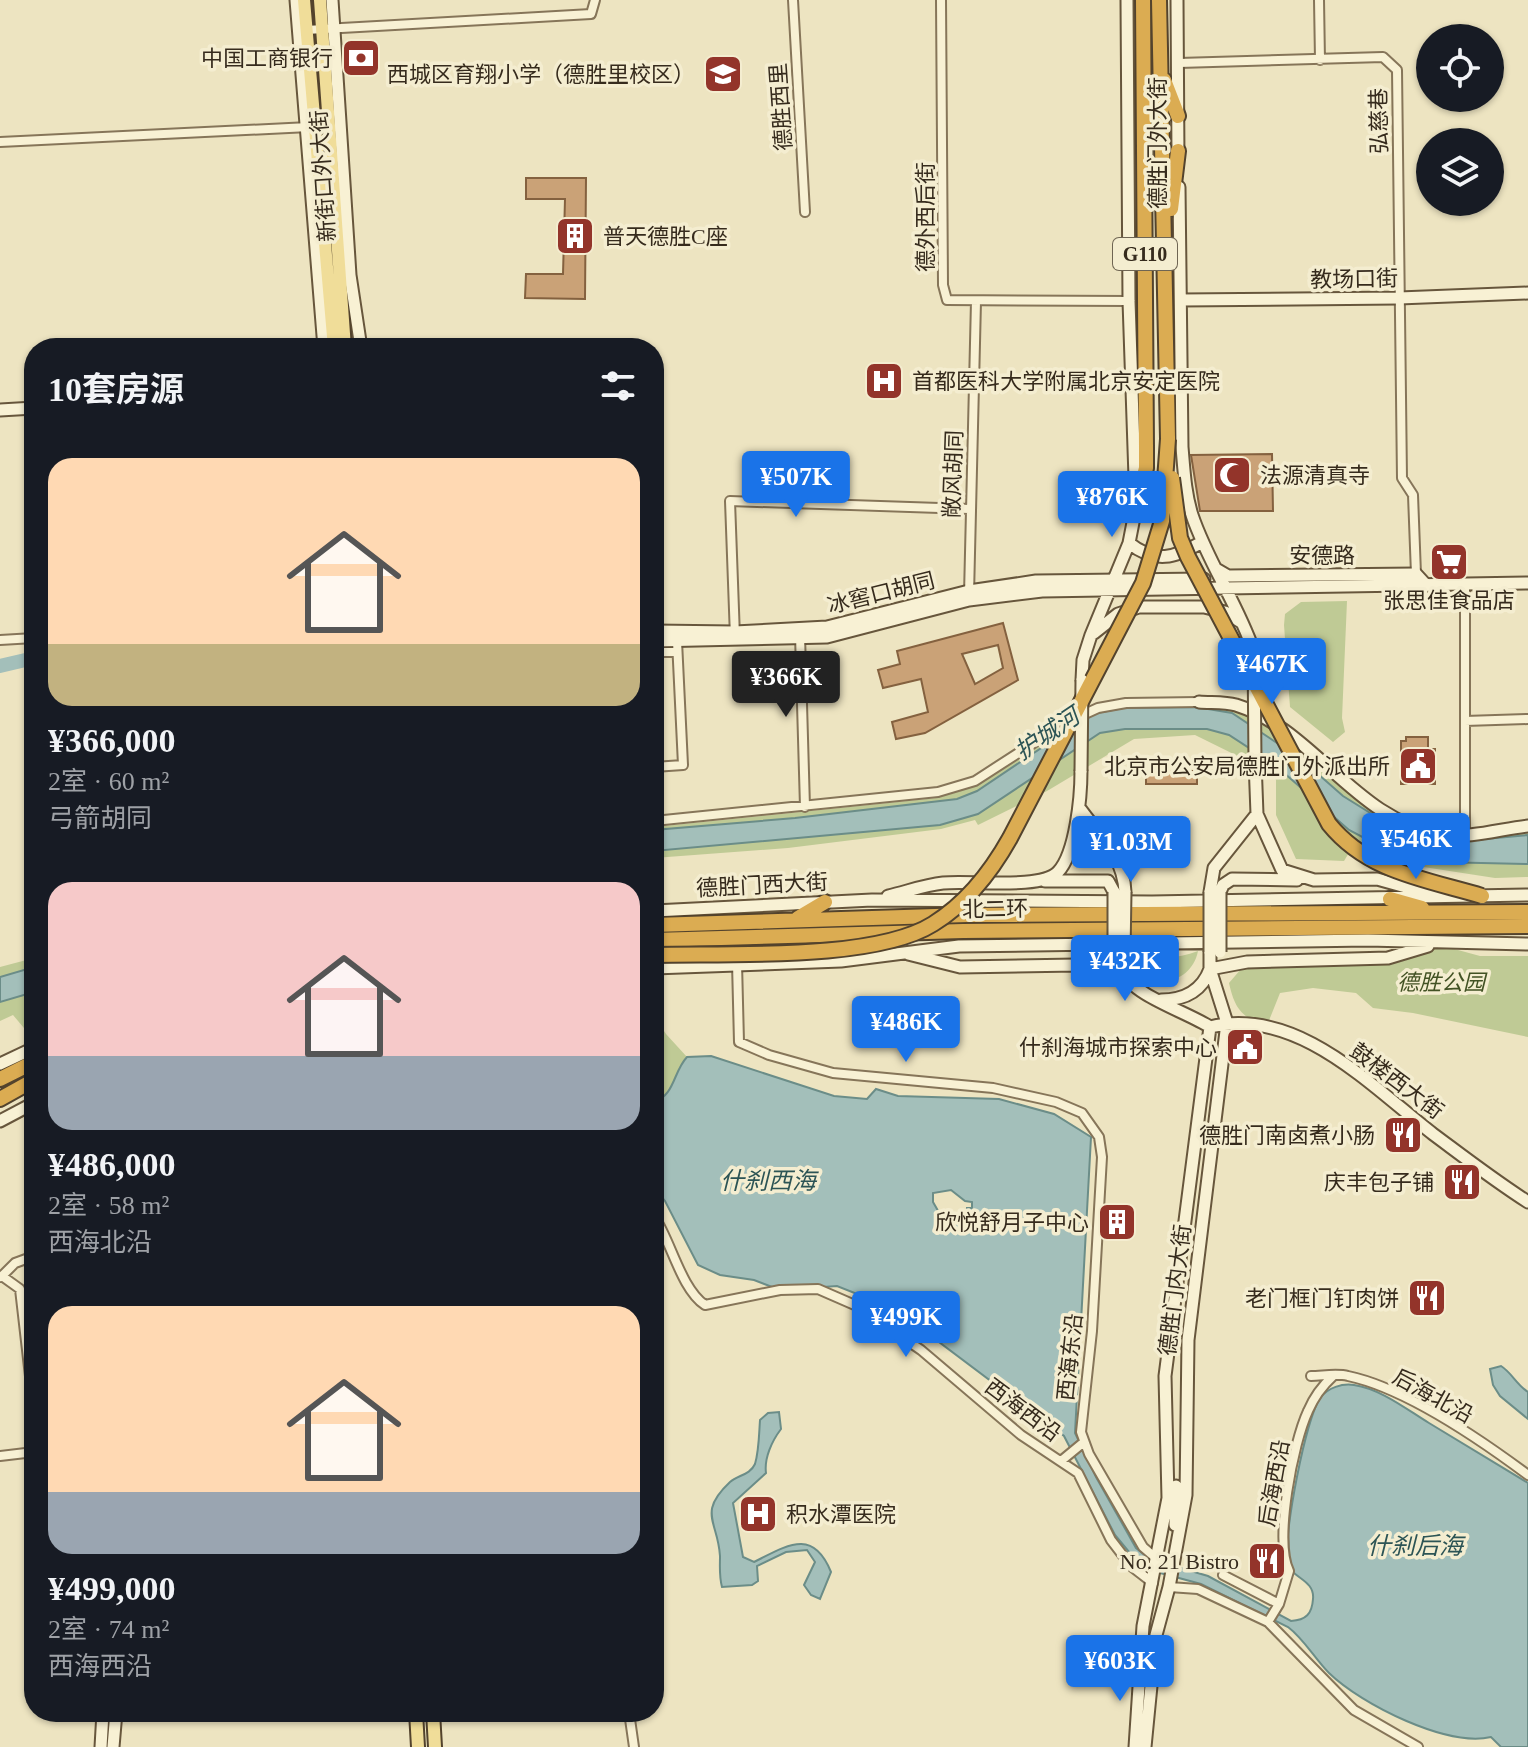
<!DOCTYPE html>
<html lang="zh">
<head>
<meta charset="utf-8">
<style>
  :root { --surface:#171b24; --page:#242831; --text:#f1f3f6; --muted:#9ea1a6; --accent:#1a73e8 }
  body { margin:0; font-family:"Times New Roman","Noto Sans SC",serif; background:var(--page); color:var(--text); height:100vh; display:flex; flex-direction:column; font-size:30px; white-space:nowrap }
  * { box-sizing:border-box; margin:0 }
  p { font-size:26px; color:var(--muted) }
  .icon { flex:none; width:44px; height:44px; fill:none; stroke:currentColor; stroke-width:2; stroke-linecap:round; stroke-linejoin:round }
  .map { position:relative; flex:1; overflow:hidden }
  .drawer { position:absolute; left:24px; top:338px; width:640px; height:1384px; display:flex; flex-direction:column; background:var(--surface); border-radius:32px; box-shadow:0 2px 6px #0004 }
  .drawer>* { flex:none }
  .fabs { position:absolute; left:1416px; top:24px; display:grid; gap:16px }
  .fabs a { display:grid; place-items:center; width:88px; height:88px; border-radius:50%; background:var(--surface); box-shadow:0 2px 6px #0004; font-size:40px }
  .price { position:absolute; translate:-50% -68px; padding:0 18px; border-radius:8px; background:var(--accent); color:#fff; font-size:26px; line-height:52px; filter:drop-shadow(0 2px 4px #0008) }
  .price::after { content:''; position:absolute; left:50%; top:48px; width:24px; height:18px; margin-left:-12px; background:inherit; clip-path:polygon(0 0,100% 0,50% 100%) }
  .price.selected { background:#222; color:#fff }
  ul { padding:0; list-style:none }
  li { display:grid; align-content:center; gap:16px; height:424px; padding:0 24px }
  li span { display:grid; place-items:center; height:248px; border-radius:24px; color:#555 }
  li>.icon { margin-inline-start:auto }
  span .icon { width:144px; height:144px; fill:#fffc; stroke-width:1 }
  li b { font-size:34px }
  h2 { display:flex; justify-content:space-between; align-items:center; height:96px; padding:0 24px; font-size:34px }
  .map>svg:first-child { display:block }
  .green { fill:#bfca95 }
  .water { fill:#a3bfba; stroke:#6b8d88; stroke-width:2; fill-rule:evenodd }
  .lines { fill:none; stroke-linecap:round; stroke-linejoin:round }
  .river { stroke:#a3bfba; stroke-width:14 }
  .building { fill:#caa277; stroke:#84613f; stroke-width:2; fill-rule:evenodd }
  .street-casing { stroke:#867559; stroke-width:12 }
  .secondary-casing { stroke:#67563c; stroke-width:15 }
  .primary-casing { stroke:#53432d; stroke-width:16 }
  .highway-casing { stroke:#53432d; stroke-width:18 }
  .street { stroke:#f8f1d4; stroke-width:8 }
  .secondary { stroke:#f8f1d4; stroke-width:11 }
  .primary { stroke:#f0dd99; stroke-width:12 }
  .highway { stroke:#dbac52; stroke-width:14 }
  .secondary-bridge-casing { stroke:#67563c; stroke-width:15; stroke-linecap:butt }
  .highway-bridge-casing { stroke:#53432d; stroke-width:18; stroke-linecap:butt }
  .secondary-bridge { stroke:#f8f1d4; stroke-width:11 }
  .highway-bridge { stroke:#dbac52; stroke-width:14 }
  .labels { text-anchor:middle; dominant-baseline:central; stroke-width:7; stroke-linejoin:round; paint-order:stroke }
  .shield { fill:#f4edd0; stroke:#6f6553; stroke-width:2 }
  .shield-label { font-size:20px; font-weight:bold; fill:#362b1d }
  .poi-label { font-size:22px; fill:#362b1d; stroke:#f4edd0; text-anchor:end }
  .street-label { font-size:22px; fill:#362b1d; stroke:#f4edd0 }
  .park-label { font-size:22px; font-style:italic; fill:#425224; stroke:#f4edd0 }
  .water-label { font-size:24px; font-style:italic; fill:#2c5455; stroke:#f4edd0 }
</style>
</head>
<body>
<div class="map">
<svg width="1528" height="1747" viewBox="0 0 1528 1747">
  <rect width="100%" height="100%" fill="#ede4c1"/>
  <!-- green -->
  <path class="green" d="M 1347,601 L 1342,718 L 1345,732 L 1333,742 L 1290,707 L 1284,625 L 1285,614 L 1301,602 Z
    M 1124,705 L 1234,708 L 1291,740 L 1357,799 L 1429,835 L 1528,831 L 1528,877 L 1495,878 L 1404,864 L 1356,841 L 1344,861 L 1296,859 L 1276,815 L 1276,780 L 1272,773 L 1195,735 L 1134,739 L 1047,791 L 978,825 L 975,820 L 941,829 L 788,848 L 654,858 L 654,827 L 936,798 L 982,781 L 1051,735 L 1089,714 Z
    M 1436,944 L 1480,956 L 1528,956 L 1528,1037 L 1413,1013 L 1373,1008 L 1356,993 L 1313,988 L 1280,993 L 1266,1028 C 1242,1016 1235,1010 1229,983 L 1247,962 L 1387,958 Z
    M 1198,951 C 1191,987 1144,992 1137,953 C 1157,959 1178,959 1198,951 Z
    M 34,958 L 34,1032 L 29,1034 L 13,1015 L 0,1021 L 0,967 Z
    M 654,1016 L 666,1034 L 687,1057 C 674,1071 674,1098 654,1101 Z"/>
  <!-- water -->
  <path class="water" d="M 1196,707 L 1232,713 L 1301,759 L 1343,796 L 1393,827 L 1429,838 L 1463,841 L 1528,835 L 1528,864 L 1437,862 L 1385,849 L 1349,830 L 1275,765 L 1229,735 L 1207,729 L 1125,729 L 1100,733 L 978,814 L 940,825 L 654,851 L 654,830 L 795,818 L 957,799 L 977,791 L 1092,714 L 1123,708 Z
    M 34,967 L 34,992 L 0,1002 L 0,977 Z
    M 711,1056 L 834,1096 L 867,1099 L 876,1089 L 898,1096 L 999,1099 L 1054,1114 L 1091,1137 L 1075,1433 L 1096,1477 L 1136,1548 L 1150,1559 L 1208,1576 L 1291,1621 C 1306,1620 1312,1614 1313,1599 C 1315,1579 1290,1578 1287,1562 C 1283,1539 1306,1414 1321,1397 C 1328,1388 1342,1383 1354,1385 C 1381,1389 1406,1409 1429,1423 C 1462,1443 1495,1463 1528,1483 L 1528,1747 L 1501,1747 L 1491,1737 C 1447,1747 1362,1705 1329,1673 C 1315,1659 1304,1639 1288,1627 L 1201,1584 L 1153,1571 L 1134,1558 L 1115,1535 L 1064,1436 L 895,1309 L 837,1286 L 780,1290 L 754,1280 L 720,1275 L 698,1265 L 665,1201 L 654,1187 L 654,1102 C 675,1095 673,1072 687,1057 ZM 951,1190 L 965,1201 L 972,1202 L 972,1208 L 967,1208 L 967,1212 L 959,1219 L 941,1216 L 933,1202 L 933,1193 Z
    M 1501,1366 C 1512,1373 1516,1384 1528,1392 L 1528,1419 L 1500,1396 L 1493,1385 L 1490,1369 Z
    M 779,1412 L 781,1429 C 772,1441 764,1458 766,1473 L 733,1503 L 743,1557 L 754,1562 C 788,1545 813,1528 831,1572 L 820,1599 L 811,1595 L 804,1585 L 815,1562 L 807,1550 L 786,1552 L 757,1566 L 758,1581 L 752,1585 L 722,1587 C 719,1576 720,1568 720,1556 C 718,1521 697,1513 730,1482 C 738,1475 750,1475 755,1464 C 759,1451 759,1434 760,1420 L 768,1413 Z"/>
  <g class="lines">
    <!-- river -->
    <path class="river" d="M 0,666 L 34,658"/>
  </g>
  <!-- building -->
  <path class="building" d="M 526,178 L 586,178 L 585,299 L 525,298 L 526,274 L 563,274 L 565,199 L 526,199 Z
    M 1272,454 L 1273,511 L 1200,511 L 1191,455 Z
    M 1003,623 L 1018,680 L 925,733 L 896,739 L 892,722 L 928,712 L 921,679 L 883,688 L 878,670 L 900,664 L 897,651 ZM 998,645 L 1003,668 L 975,684 L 962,654 Z
    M 1406,737 L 1428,737 L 1428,749 L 1435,749 L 1435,784 L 1401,784 L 1401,741 L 1406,741 Z
    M 1146,771 L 1197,771 L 1197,784 L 1146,784 Z
    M 1108,1207 L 1125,1207 L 1125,1238 L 1108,1238 Z"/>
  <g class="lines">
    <defs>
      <path id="street" d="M 793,0 L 805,212
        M 941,0 L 943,285 L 947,300 L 1129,301
        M 1319,0 L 1320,60
        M 306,30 L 591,14 L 595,0
        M 1179,63 L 1383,57 L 1397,70 L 1402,478 L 1413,495 L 1416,574
        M 0,142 L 309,127
        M 1465,585 L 1465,834
        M 969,595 L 976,301
        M 800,635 L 805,807
        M 735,637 L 730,501 L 969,509
        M 0,640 L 34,638
        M 654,652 L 677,652
        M 1465,721 L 1528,719
        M 654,767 L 683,765 L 677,641
        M 654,821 L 938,792 L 975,781 L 1063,724 L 1098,708 L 1126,703 L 1199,702
        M 737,963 L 739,1042 L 769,1055 L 833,1073 L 993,1088 L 1056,1102 L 1082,1113 L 1099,1137 L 1102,1157 L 1092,1331 L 1081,1432 L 1089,1454 L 1143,1547 L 1157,1559
        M 654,1216 C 671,1241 681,1289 705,1305 L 780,1290 L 818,1289 L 857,1306 L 921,1350 L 1021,1435 L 1078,1473 L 1111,1540 L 1131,1566 L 1153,1583
        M 2,1276 L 20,1289 L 34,1411
        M 1,1277 L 15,1263 L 34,1256
        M 1311,1376 C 1322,1376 1337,1373 1348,1376 C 1405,1388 1481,1440 1528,1475
        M 0,1456 L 34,1452
        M 1061,1461 L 1084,1442
        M 1223,1575 L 1279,1604
        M 1169,1587 L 1198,1589 L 1268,1622 L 1354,1710 L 1418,1747
        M 1268,1622 L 1279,1604 L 1289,1571 C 1274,1541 1293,1443 1308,1411 C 1314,1397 1322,1386 1333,1376
        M 629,1712 L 634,1747"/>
      <path id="secondary" d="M 296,0 L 324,348
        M 332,0 L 350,275 L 361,348
        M 1177,0 L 1178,158
        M 1179,187 L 1182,447 C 1184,470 1185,493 1192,515 C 1208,563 1238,604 1254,652
        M 1181,300 L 1399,298 L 1528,293
        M 0,410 L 34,408
        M 1129,543 C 1155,564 1175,558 1202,542
        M 1216,569 L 1228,576 L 1416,574 L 1427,586
        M 654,631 L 735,632 L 827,627 L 969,591 L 1036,581 L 1204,579
        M 1094,633 L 1118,614 L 1139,607 L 1204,607 L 1225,612 L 1241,622
        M 654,641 L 827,637 L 969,600 L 1042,591 L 1528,583
        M 1082,680 L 1083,660 L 1091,635 L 1129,543 L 1136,507 L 1129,301 L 1127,0
        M 1199,702 C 1211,703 1225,702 1236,705 C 1315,730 1356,822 1442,834 C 1470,839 1500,829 1528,826
        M 1255,761 L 1257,814 L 1282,870 L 1314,880 L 1377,879 L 1431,894
        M 1081,810 C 1100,836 1124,858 1125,892
        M 1045,881 L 1108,881 L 1114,892
        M 1210,892 L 1214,868 L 1257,814
        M 1220,892 L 1223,885 L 1232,879 L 1297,880
        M 888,896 C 906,892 924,885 943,883 C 969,880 1041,890 1058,872 C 1076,853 1081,796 1081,771
        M 654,911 L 872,900 L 1152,902 L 1528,895
        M 1124,953 C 1125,959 1124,967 1125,973 C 1130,994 1189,1013 1210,1027 C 1297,1006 1371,1086 1433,1134 C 1464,1157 1495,1181 1528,1202
        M 908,954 L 960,967 L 1076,965 L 1125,972
        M 654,968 L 841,961 L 959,946 L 1368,940 L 1528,944
        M 1210,969 L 1247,962 L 1388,958 L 1428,946
        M 1161,1000 C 1184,1000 1202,991 1210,969
        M 0,1064 L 34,1048
        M 0,1121 L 34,1103
        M 1175,1525 L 1176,1486
        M 101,1747 L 103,1712
        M 113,1747 L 116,1712
        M 1135,1747 L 1143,1626 L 1168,1498 L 1165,1376 L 1210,1027
        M 1145,1747 L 1156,1635 L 1169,1587 L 1186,1495 L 1188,1340 L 1227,1023 L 1210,969 L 1210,952"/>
      <path id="primary" d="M 304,0 L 334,348
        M 320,0 L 345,348
        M 416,1712 L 418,1747
        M 433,1712 L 435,1747"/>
      <path id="highway" d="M 1159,0 L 1168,439
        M 1164,80 L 1178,116
        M 1171,209 L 1178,151
        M 1136,507 L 1146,468 L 1146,448 L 1143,0
        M 1390,899 L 1422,908
        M 798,918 L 825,902
        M 654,925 L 967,915 L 1528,912
        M 654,940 L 963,931 L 1528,926
        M 0,1079 L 34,1062
        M 0,1099 L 34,1080"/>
    </defs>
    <!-- street casing -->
    <use href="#street" class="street-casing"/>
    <!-- secondary casing -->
    <use href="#secondary" class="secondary-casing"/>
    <!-- primary casing -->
    <use href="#primary" class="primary-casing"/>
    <!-- highway casing -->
    <use href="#highway" class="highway-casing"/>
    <!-- street -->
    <use href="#street" class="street"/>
    <!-- secondary -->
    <use href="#secondary" class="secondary"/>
    <!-- primary -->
    <use href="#primary" class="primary"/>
    <!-- highway -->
    <use href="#highway" class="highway"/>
    <defs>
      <path id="secondary-bridge" d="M 1254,652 L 1255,761
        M 1081,771 L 1082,680
        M 1114,892 L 1114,954
        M 1210,892 L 1210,952
        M 1220,892 L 1220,952
        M 1124,953 L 1125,892"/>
      <path id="highway-bridge" d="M 1172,478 L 1180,538 L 1188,557 L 1329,824 C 1368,872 1425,879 1482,896
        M 654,955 C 726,953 874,961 933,924 C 967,903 991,872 1010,838 L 1143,583 L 1162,521 L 1168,439"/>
    </defs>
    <!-- secondary-bridge casing -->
    <use href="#secondary-bridge" class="secondary-bridge-casing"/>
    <!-- highway-bridge casing -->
    <use href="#highway-bridge" class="highway-bridge-casing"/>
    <!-- secondary-bridge -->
    <use href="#secondary-bridge" class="secondary-bridge"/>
    <!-- highway-bridge -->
    <use href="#highway-bridge" class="highway-bridge"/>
  </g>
  <!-- icons -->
  <defs>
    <symbol id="bank-square" viewBox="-11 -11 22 22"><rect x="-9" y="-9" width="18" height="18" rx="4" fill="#93342a" stroke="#f4edd0"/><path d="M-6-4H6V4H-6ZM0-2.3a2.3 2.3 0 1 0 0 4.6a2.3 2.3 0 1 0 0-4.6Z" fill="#fff"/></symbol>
    <symbol id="school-square" viewBox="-11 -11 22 22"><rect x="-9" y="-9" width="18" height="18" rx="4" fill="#93342a" stroke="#f4edd0"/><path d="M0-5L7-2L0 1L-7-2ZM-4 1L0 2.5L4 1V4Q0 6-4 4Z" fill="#fff"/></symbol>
    <symbol id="building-square" viewBox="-11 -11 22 22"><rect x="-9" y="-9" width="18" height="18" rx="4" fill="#93342a" stroke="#f4edd0"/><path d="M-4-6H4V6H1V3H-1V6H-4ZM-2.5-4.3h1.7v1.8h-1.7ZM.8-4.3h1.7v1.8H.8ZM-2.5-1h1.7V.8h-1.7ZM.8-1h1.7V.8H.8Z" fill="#fff"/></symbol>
    <symbol id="hospital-square" viewBox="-11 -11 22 22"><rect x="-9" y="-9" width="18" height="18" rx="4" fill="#93342a" stroke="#f4edd0"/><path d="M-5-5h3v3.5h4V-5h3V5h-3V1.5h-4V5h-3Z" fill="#fff"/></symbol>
    <symbol id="mosque-square" viewBox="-11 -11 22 22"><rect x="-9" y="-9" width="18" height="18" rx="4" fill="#93342a" stroke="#f4edd0"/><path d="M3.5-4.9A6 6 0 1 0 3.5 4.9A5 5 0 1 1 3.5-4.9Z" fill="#fff"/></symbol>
    <symbol id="supermarket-square" viewBox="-11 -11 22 22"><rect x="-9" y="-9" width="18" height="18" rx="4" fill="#93342a" stroke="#f4edd0"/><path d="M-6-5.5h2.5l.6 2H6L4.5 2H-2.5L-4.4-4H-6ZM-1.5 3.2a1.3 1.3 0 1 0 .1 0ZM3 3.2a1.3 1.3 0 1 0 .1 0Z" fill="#fff"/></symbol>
    <symbol id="civic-square" viewBox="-11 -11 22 22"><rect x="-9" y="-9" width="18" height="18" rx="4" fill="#93342a" stroke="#f4edd0"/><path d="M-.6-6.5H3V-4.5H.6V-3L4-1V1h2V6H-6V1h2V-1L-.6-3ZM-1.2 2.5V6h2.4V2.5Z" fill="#fff"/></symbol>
    <symbol id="restaurant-square" viewBox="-11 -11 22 22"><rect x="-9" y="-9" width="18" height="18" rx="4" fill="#93342a" stroke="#f4edd0"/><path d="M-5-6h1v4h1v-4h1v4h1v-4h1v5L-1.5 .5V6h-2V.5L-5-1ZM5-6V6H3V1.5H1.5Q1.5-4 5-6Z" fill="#fff"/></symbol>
  </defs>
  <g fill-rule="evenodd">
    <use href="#bank-square" x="339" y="36" width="44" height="44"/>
    <use href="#school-square" x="701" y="52" width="44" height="44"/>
    <use href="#building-square" x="553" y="214" width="44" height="44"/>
    <use href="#hospital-square" x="862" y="359" width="44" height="44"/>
    <use href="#mosque-square" x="1210" y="453" width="44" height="44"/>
    <use href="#supermarket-square" x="1427" y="540" width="44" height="44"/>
    <use href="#civic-square" x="1396" y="744" width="44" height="44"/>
    <use href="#civic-square" x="1223" y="1025" width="44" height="44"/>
    <use href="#restaurant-square" x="1381" y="1113" width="44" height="44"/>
    <use href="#restaurant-square" x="1440" y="1160" width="44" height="44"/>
    <use href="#building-square" x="1095" y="1200" width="44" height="44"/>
    <use href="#restaurant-square" x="1405" y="1276" width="44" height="44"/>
    <use href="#hospital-square" x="736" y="1492" width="44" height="44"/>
    <use href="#restaurant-square" x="1245" y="1539" width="44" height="44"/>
  </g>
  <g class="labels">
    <!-- shield labels -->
    <rect class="shield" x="1113" y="238" width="64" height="32" rx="6"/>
    <g class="shield-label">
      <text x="1145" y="254">G110</text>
    </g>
    <!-- poi labels -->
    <g class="poi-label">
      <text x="333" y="58">中国工商银行</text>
      <text x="695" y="74">西城区育翔小学（德胜里校区）</text>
      <text x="603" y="236" text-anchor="start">普天德胜C座</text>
      <text x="912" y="381" text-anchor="start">首都医科大学附属北京安定医院</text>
      <text x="1260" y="475" text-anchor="start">法源清真寺</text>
      <text x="1449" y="600" text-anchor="middle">张思佳食品店</text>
      <text x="1390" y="766">北京市公安局德胜门外派出所</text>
      <text x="1217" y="1047">什刹海城市探索中心</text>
      <text x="1375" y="1135">德胜门南卤煮小肠</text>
      <text x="1434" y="1182">庆丰包子铺</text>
      <text x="1089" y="1222">欣悦舒月子中心</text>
      <text x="1399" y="1298">老门框门钉肉饼</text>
      <text x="786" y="1514" text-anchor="start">积水潭医院</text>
      <text x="1239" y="1561">No. 21 Bistro</text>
    </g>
    <!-- street labels -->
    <g class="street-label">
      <text transform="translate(781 107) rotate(-94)">德胜西里</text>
      <text transform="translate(1379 121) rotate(-91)">弘慈巷</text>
      <text transform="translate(1157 143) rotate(-90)">德胜门外大街</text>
      <text transform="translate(323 176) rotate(-94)">新街口外大街</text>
      <text transform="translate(925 217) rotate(-90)">德外西后街</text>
      <text transform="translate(1354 279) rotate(-1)">教场口街</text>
      <text transform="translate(953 474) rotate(-88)">敞风胡同</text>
      <text x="1322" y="555">安德路</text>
      <text transform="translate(881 593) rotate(-14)">冰窖口胡同</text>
      <text transform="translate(762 885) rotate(-3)">德胜门西大街</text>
      <text transform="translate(995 909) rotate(-1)">北二环</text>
      <text transform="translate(1397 1081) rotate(37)">鼓楼西大街</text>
      <text transform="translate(1175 1290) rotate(-83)">德胜门内大街</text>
      <text transform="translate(1070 1357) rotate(-84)">西海东沿</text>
      <text transform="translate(1433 1396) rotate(29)">后海北沿</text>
      <text transform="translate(1023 1410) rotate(37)">西海西沿</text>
      <text transform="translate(1274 1483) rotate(-80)">后海西沿</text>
    </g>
    <!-- park labels -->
    <g class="park-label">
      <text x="1441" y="982">德胜公园</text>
    </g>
    <!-- water labels -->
    <g class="water-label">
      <text transform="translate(1047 734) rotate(-34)">护城河</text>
      <text x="768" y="1181">什刹西海</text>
      <text x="1415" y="1546">什刹后海</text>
    </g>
  </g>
</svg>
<div class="fabs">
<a><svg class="icon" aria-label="locate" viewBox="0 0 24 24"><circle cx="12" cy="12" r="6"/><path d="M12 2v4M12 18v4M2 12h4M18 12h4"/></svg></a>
<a><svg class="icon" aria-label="layers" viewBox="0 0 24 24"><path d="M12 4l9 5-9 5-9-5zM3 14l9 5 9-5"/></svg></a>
</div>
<b class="price" style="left:796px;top:519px">¥507K</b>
<b class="price" style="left:1112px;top:539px">¥876K</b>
<b class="price" style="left:1272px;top:706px">¥467K</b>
<b class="price selected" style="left:786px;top:719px">¥366K</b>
<b class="price" style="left:1416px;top:881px">¥546K</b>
<b class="price" style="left:1131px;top:884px">¥1.03M</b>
<b class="price" style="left:1125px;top:1003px">¥432K</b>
<b class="price" style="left:906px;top:1064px">¥486K</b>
<b class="price" style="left:906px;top:1359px">¥499K</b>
<b class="price" style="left:1120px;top:1703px">¥603K</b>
<section class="drawer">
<h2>10套房源<svg class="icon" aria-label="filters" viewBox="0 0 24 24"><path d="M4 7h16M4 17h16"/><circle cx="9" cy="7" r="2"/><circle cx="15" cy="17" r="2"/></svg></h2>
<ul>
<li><span style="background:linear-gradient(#ffd9b3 75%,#c2b280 0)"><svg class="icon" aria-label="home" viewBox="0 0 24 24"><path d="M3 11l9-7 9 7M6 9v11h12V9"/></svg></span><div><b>¥366,000</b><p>2室 · 60 m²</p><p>弓箭胡同</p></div></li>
<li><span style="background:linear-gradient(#f6c9c9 70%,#9aa5b1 0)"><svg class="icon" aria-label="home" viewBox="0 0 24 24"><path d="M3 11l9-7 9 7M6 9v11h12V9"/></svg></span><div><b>¥486,000</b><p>2室 · 58 m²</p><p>西海北沿</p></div></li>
<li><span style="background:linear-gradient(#ffd9b3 75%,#9aa5b1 0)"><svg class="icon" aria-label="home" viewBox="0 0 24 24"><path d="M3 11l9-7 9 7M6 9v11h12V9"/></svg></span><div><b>¥499,000</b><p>2室 · 74 m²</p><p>西海西沿</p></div></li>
</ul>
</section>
</div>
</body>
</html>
